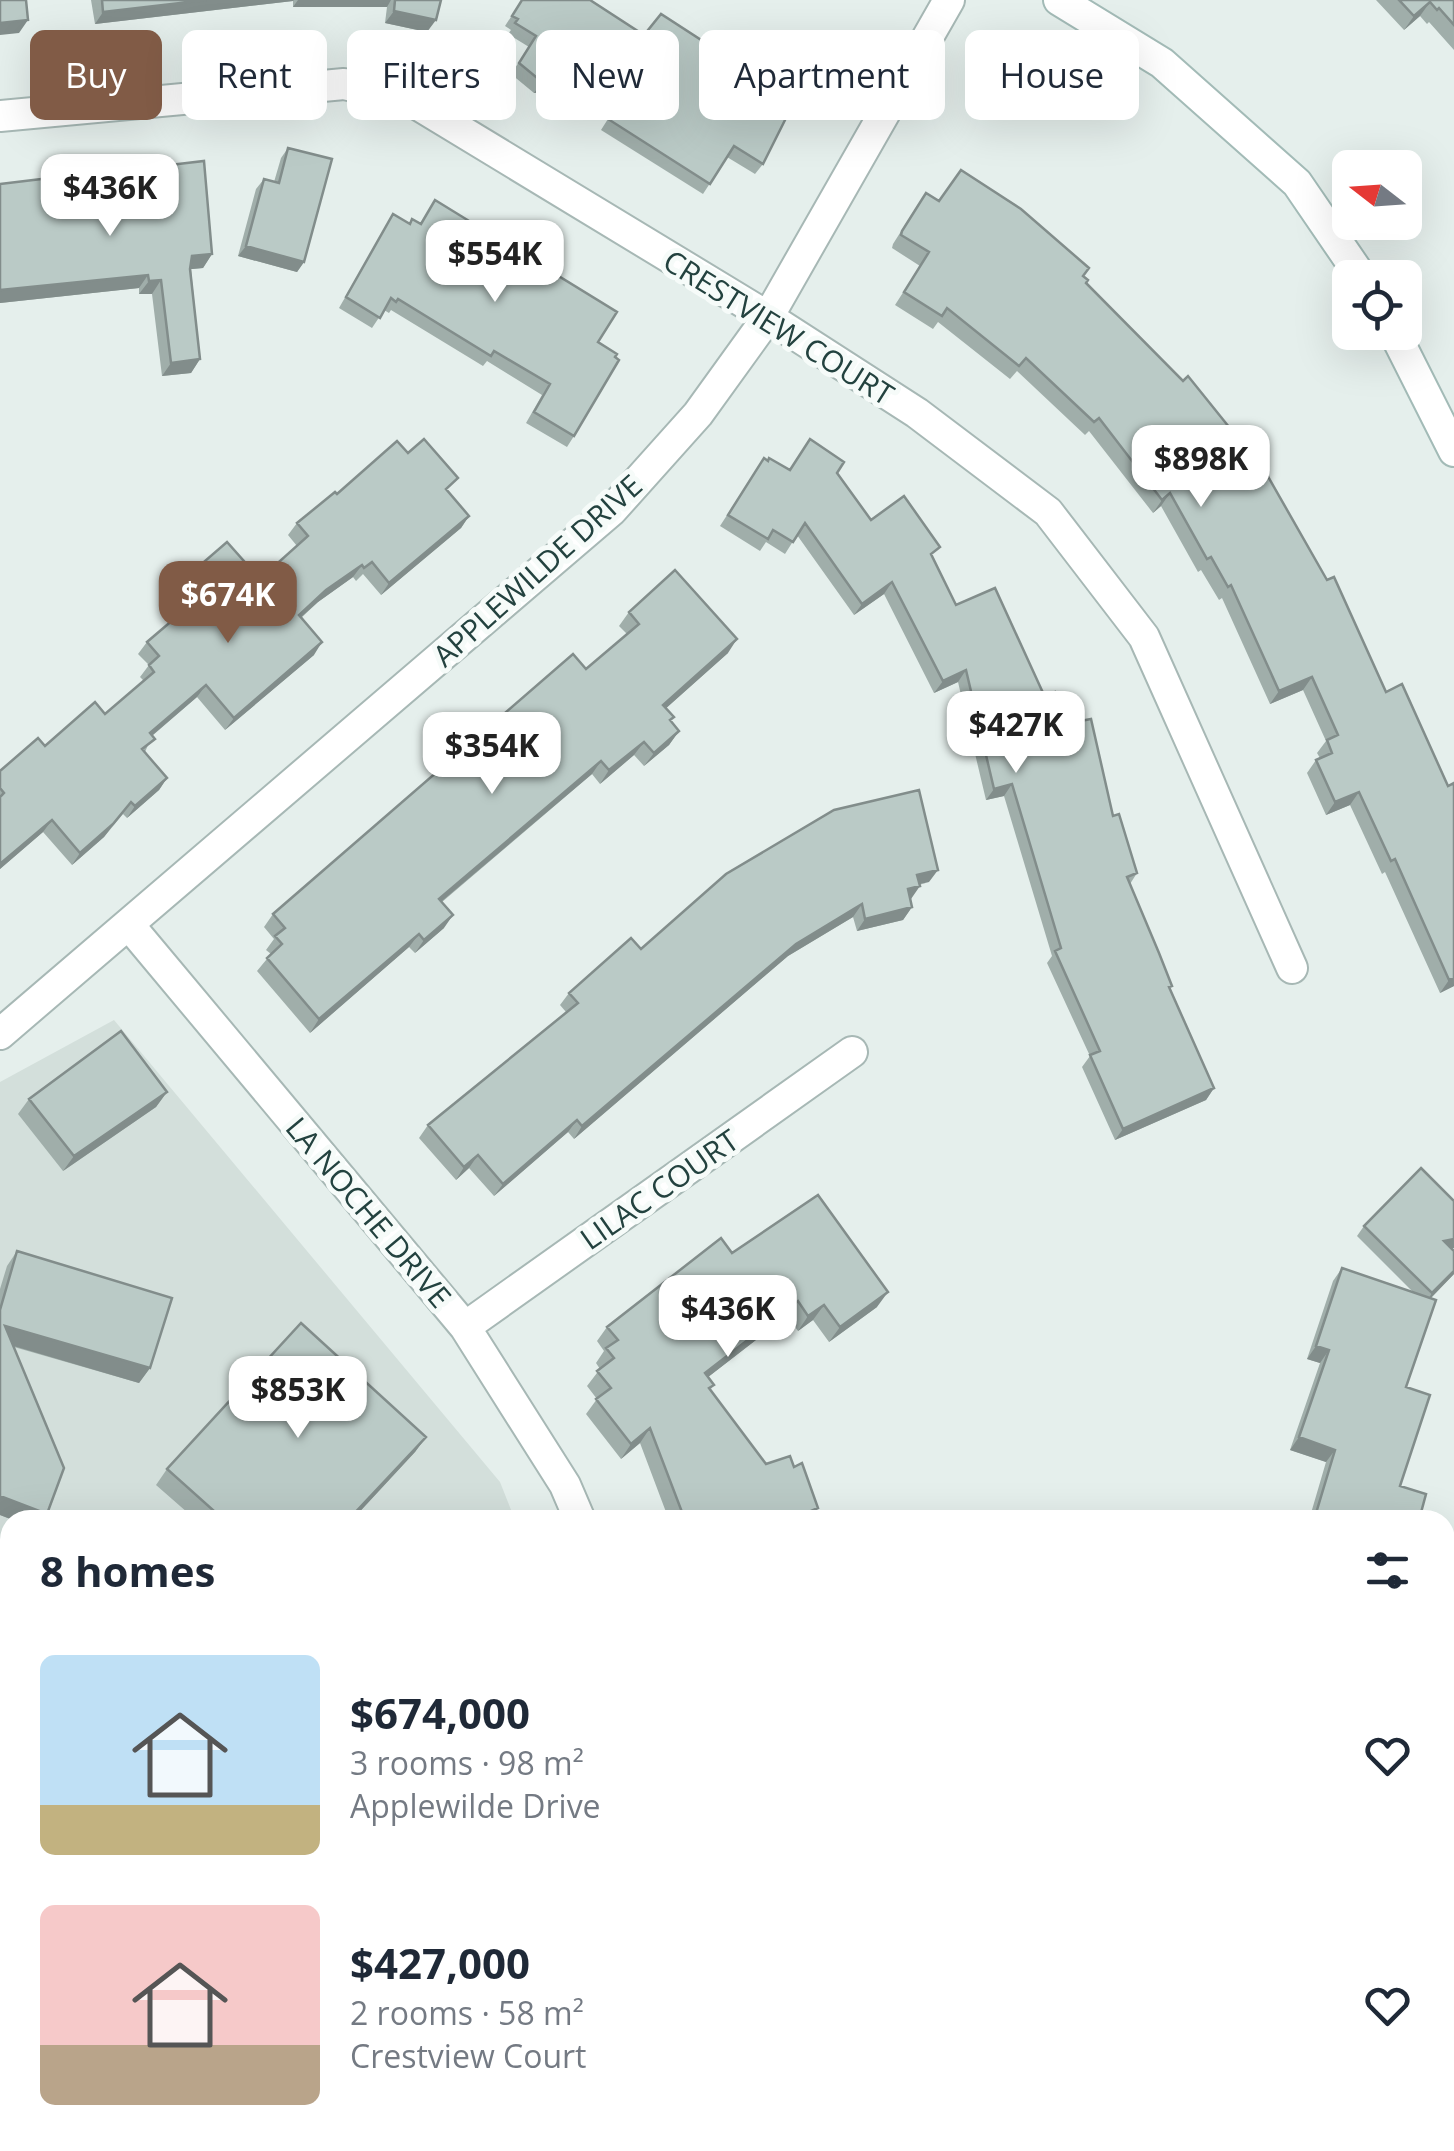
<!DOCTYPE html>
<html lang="en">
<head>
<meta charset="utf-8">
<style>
  :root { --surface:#fff; --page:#f6f6f7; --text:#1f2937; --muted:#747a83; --accent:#815b46 }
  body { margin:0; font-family:"Open Sans",sans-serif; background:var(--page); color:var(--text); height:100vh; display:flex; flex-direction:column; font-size:38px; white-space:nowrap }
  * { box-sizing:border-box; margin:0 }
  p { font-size:32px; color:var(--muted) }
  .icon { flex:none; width:55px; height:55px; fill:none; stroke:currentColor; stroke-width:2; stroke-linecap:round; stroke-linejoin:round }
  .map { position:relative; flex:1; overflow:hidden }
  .side { position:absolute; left:0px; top:1510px; width:1455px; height:642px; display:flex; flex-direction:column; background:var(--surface); border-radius:30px 30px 0 0; box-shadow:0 10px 40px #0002 }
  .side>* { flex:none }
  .top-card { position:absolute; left:30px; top:30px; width:1395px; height:90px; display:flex; gap:20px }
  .needle { width:65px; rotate:287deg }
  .buttons { position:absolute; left:1332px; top:150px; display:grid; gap:20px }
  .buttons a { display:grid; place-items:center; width:90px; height:90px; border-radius:15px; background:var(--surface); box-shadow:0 10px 40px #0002; font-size:50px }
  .price { position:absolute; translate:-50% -85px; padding:0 22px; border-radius:20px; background:#fff; color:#222; font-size:32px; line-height:65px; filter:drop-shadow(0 2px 5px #0008) }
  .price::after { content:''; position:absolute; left:50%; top:60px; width:30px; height:22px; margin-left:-15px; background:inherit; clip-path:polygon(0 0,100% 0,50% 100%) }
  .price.active { background:var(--accent); color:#fff }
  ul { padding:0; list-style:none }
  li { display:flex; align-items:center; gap:30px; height:250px; padding:0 40px }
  li span { display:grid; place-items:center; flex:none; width:280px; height:200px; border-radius:15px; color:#555 }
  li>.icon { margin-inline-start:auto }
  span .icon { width:120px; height:120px; fill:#fffc; stroke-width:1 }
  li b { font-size:42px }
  h2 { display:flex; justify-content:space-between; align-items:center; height:120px; padding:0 40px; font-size:42px }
  .pill { padding:0 35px; border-radius:15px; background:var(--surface); box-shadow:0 10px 40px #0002; font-size:35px; line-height:90px }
  .pill.active { background:var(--accent); color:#fff }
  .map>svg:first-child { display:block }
  .built { fill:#d3dfdb }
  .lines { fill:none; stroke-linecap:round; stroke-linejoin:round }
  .street-casing { stroke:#a7b8b5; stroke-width:34 }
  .secondary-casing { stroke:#a3bbb7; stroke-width:34 }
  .street { stroke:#fff; stroke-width:30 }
  .secondary { stroke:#fff; stroke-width:30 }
  .wall { fill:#a0aeaa }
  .shaded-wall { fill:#828d8b }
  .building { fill:#bacac6; stroke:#828d8b; stroke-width:2.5 }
  .labels { text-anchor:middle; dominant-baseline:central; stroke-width:10; stroke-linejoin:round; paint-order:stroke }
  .street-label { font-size:30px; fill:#23423f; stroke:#f6fbf9 }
</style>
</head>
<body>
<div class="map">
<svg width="1454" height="2151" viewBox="0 0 1454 2151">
  <rect width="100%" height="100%" fill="#e5efec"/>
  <!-- built -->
  <path class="built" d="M 114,1020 L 500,1482 L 515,1520 L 10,1520 L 10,2142 L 612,2143 L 610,2151 L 0,2151 L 0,1082 Z"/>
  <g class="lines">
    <defs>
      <path id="street" d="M 0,116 L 344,84 L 407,98 L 768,317 L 917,413 L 1048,512 L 1144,637 L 1292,968
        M 129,925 L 465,1327 L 565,1485 L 580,1520
        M 0,1034 L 612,510 L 698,414 L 768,317 L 949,0
        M 465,1327 L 852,1052
        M 1445,1687 L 1454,1662
        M 1445,2077 L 1454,2078
        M 655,2151 L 656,2142"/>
      <path id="secondary" d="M 1059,0 L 1162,63 L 1297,183 L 1362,278
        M 1394,332 L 1454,451"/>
    </defs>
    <!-- street casing -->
    <use href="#street" class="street-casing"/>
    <!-- secondary casing -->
    <use href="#secondary" class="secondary-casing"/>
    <!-- street -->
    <use href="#street" class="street"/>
    <!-- secondary -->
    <use href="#secondary" class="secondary"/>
  </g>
  <!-- wall -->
  <path class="wall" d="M 91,0 L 441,0 L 427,32 L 385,23 L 387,7 L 293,7 L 293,1 L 95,24 Z
    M 522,0 L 644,35 L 775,112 L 763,164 L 755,174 L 727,157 L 703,194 L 601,130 L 625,92 L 572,58 L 551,91 L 534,93 L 511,74 L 529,47 L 508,34 L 511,30 L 505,26 Z
    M 1376,0 L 1454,0 L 1454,50 L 1429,22 L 1427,24 L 1420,16 L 1404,30 Z
    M 288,148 L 304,262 L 297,272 L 238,256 L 256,189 L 264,179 L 274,182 L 281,158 Z
    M 161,166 L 212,254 L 203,268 L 191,269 L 200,359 L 191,373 L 162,376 L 152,294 L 139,294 L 139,288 L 0,303 L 0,184 L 103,200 L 154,195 L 152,179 Z
    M 435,200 L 598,342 L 574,436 L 567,447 L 526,423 L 542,395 L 487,361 L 483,366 L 391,310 L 389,313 L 384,310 L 372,328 L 339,308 L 393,214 L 410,224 L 420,224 Z
    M 939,201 L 1089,268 L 1083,276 L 1086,283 L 1183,381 L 1454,986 L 1440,993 L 1385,872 L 1382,874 L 1350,805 L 1326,815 L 1307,773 L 1316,760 L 1320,758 L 1317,753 L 1326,741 L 1303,690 L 1270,704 L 1222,598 L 1219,600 L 1201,570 L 1198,572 L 1161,506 L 1153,513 L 1089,431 L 1085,435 L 1017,371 L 1010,379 L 938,322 L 933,329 L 895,305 L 920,266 L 892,248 L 893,244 L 917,206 Z
    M 408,453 L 448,492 L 469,516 L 461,528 L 381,595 L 363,574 L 356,581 L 353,577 L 318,602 L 301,618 L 314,655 L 225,730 L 197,697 L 152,736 L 145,752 L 167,778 L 159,790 L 127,818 L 123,814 L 104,837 L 72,865 L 43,832 L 0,869 L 0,771 L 105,714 L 144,681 L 140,677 L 149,665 L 138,654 L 147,642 L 203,594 L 190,579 L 198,567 L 260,579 L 297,546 L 288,535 L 297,523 L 337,494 Z
    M 764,458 L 789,470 L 837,473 L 871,520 L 933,558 L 956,605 L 1060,712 L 1075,722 L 1137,873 L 1130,884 L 1170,988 L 1214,1088 L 1206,1100 L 1115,1140 L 1082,1067 L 1090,1056 L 1047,963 L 1052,956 L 1004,796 L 986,800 L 958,682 L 934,693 L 884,594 L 854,615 L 797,535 L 785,554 L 766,542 L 760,551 L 720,526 Z
    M 629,612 L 728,653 L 666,708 L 671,722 L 679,731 L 669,745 L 644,766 L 634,755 L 600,784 L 592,774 L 442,902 L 444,928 L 415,953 L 409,947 L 310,1033 L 257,971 L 271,954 L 266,950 L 274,939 L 264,927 L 273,914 L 586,669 L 627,634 L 619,626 Z
    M 929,882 L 919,885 L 910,899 L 912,907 L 903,920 L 857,931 L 853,917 L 788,956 L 574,1139 L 568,1132 L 494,1196 L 469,1168 L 456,1180 L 419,1138 L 428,1125 L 566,1012 L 560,1005 L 569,993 L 641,949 Z
    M 167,1092 L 156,1107 L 63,1171 L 18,1114 L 29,1099 Z
    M 1364,1226 L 1452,1249 L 1454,1251 L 1454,1274 L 1431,1298 L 1406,1387 L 1400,1486 L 1419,1520 L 1309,1520 L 1326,1462 L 1290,1450 L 1320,1363 L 1307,1359 L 1333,1281 L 1342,1268 L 1413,1292 L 1357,1236 Z
    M 17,1251 L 150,1368 L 139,1383 L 14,1347 L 47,1514 L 42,1520 L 13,1520 L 0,1515 L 0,1289 L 7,1266 Z
    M 732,1253 L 877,1307 L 829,1342 L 813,1320 L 798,1331 L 787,1316 L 708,1377 L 714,1385 L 710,1390 L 766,1464 L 794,1467 L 818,1508 L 813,1516 L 814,1520 L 669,1520 L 640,1443 L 621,1459 L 586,1414 L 597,1399 L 587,1386 L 600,1369 L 596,1363 L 604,1351 L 597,1341 L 607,1327 Z
    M 426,1437 L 415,1452 L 352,1520 L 196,1520 L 156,1485 L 167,1469 Z
    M 256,2142 L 548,2142 L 545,2151 L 254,2151 Z
    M 734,2142 L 1183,2142 L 1227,2146 L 1229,2143 L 1380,2151 L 733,2151 Z"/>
  <!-- shaded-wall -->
  <path class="shaded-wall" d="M 206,0 L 294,0 L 293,1 L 95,24 L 103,12 Z
    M 298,0 L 391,0 L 387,7 L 293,7 Z
    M 1430,2 L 1420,16 L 1404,30 L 1414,16 Z
    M 394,11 L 436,20 L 427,32 L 385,23 Z
    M 28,20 L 19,33 L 0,35 L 0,23 Z
    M 558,80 L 551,91 L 534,93 L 542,82 Z
    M 246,246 L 304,262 L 297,272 L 238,256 Z
    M 212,254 L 203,268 L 182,270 L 192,256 Z
    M 148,275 L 139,288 L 0,303 L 0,290 Z
    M 161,280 L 152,294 L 139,294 L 149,281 Z
    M 200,359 L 191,373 L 162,376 L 171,363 Z
    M 1170,493 L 1161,506 L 1153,513 L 1162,500 Z
    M 469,516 L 461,528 L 381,595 L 389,583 Z
    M 362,565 L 353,577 L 318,602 L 290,627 L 299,615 L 326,590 Z
    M 892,582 L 884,594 L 854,615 L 862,604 Z
    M 737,639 L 728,653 L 654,719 L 663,705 Z
    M 322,642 L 314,655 L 225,730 L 234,718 Z
    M 966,670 L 958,682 L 934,693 L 943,681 Z
    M 1312,677 L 1303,690 L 1270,704 L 1279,691 Z
    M 206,685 L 197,697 L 141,745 L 150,733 Z
    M 679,731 L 669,745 L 644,766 L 654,753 Z
    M 644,742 L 634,755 L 600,784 L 609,770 Z
    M 601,761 L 592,774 L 429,912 L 439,899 Z
    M 167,778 L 159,790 L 127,818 L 135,806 Z
    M 1012,784 L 1004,796 L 986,800 L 994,789 Z
    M 1359,792 L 1350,805 L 1326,815 L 1335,802 Z
    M 131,802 L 104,837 L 72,865 L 80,853 Z
    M 52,820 L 43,832 L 0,869 L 0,864 Z
    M 938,870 L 929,882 L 908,887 L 917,875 Z
    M 920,886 L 911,899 L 899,901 L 908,889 Z
    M 862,904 L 853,917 L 788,956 L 574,1139 L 582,1126 L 796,944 Z
    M 912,907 L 903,920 L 857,931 L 865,919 Z
    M 453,915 L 444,928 L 415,953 L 424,940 Z
    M 419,934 L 409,947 L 310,1033 L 319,1019 Z
    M 1454,978 L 1454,986 L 1440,993 L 1449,980 Z
    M 1214,1088 L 1206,1100 L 1115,1140 L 1123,1129 Z
    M 167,1092 L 156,1107 L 63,1171 L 74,1156 Z
    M 577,1120 L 568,1132 L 494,1196 L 503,1184 Z
    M 478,1155 L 469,1168 L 456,1180 L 464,1167 Z
    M 1454,1239 L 1454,1248 L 1436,1252 L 1444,1241 Z
    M 1454,1271 L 1454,1274 L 1425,1304 L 1432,1293 Z
    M 888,1292 L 877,1307 L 829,1342 L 840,1327 Z
    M 798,1301 L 787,1316 L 694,1388 L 705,1373 Z
    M 824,1305 L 813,1320 L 798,1331 L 808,1316 Z
    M 5,1326 L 150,1368 L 139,1383 L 0,1342 Z
    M 1316,1346 L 1329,1350 L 1320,1363 L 1307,1359 Z
    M 650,1428 L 640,1443 L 621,1459 L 631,1444 Z
    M 426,1437 L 415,1452 L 352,1520 L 348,1520 Z
    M 1299,1437 L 1335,1450 L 1326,1462 L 1290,1450 Z
    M 0,1496 L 47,1514 L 42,1520 L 13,1520 L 0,1515 Z"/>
  <!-- building -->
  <path class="building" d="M 0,0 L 26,0 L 28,20 L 0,23 Z
    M 102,0 L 206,0 L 103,12 Z
    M 395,0 L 441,0 L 436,20 L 394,11 Z
    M 522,0 L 590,0 L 644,35 L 661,14 L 786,95 L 775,112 L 786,118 L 763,164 L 734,146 L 710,184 L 608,119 L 633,81 L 579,47 L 558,80 L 542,82 L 519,63 L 536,36 L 515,23 L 518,19 L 512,16 Z
    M 1399,0 L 1454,0 L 1454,25 L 1439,8 L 1437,10 L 1430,2 L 1414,16 Z
    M 288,148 L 332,159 L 304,262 L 246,246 L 264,179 L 279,183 Z
    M 204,161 L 212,254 L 192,256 L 190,269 L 200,359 L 171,363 L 161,280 L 149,281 L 148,275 L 0,290 L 0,184 L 100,172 L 103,200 L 165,194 L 161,166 Z
    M 961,170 L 1021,209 L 1089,268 L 1083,276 L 1088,280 L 1086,283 L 1183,381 L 1188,376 L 1266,473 L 1327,580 L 1334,577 L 1386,692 L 1402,684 L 1448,786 L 1454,783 L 1454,978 L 1449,980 L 1395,859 L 1391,861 L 1359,792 L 1335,802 L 1316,760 L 1332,753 L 1327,740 L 1338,735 L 1312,677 L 1279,691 L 1231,585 L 1228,587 L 1211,557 L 1207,559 L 1170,493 L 1162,500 L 1099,418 L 1094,422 L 1026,358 L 1019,366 L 947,308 L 942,316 L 904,292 L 929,252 L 901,235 L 902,231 L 926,193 L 939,201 Z
    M 435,200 L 617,312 L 598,342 L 617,354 L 615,357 L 619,360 L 574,436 L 534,412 L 550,384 L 494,351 L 491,356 L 398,299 L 396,302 L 391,298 L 380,318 L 346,297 L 393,214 L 410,224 L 412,219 L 421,224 Z
    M 424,439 L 458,478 L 446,489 L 469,516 L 389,583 L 372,562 L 364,568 L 362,565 L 326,590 L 299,615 L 322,642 L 234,718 L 206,685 L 150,733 L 155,739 L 142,749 L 167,778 L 135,806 L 131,802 L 113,824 L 80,853 L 52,820 L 0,864 L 0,797 L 4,793 L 0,788 L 0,771 L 38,738 L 45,746 L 95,702 L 105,714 L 154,672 L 149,665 L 159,656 L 147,642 L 214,585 L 198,567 L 227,542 L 260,579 L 308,536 L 297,523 L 335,492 L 337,494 L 397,441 L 408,453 Z
    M 810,439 L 844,462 L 837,473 L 871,520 L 904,496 L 940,547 L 931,554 L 956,605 L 995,588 L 1044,695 L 1055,692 L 1060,712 L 1072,710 L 1075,722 L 1091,719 L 1113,816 L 1119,814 L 1137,873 L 1127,877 L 1159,953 L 1172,986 L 1169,987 L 1214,1088 L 1123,1129 L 1090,1055 L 1100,1051 L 1055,951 L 1061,948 L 1012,784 L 994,789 L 966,670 L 943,681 L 892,582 L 862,604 L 805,523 L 793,542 L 773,530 L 768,539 L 728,515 L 764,458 L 768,461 L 769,458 L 790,470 Z
    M 675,570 L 737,639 L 663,705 L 674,717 L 670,720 L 679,731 L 654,753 L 644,742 L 609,770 L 601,761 L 439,899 L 453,915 L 424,940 L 419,934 L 319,1019 L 267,958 L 282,944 L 275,936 L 285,928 L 273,914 L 573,654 L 586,669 L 639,624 L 629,612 Z
    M 919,790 L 938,870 L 917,875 L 920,886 L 908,889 L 912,907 L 865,919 L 862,904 L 796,944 L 582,1126 L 577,1120 L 503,1184 L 478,1155 L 464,1167 L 428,1125 L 578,1003 L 569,993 L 631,938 L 641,949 L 726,874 L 834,810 Z
    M 121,1031 L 167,1092 L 74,1156 L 29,1099 Z
    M 1421,1168 L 1454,1201 L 1454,1239 L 1444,1241 L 1454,1251 L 1454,1271 L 1432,1293 L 1364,1226 Z
    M 818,1195 L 888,1292 L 840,1327 L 824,1305 L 808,1316 L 798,1301 L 705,1373 L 714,1385 L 709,1388 L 766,1464 L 790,1456 L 794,1467 L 802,1463 L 818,1508 L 811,1511 L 814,1520 L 685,1520 L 650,1428 L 631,1444 L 596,1399 L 611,1388 L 597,1371 L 614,1358 L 606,1348 L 618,1340 L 607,1327 L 721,1238 L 732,1253 Z
    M 17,1251 L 172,1298 L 150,1368 L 5,1326 L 64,1468 L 47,1514 L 0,1496 L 0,1310 Z
    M 1342,1268 L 1436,1300 L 1406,1387 L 1430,1395 L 1400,1486 L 1426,1494 L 1419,1520 L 1314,1520 L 1335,1450 L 1299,1437 L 1329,1350 L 1316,1346 Z
    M 301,1323 L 426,1437 L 348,1520 L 224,1520 L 167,1469 Z
    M 0,2075 L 10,2075 L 10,2142 L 56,2142 L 56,2151 L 0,2151 Z
    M 263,2142 L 548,2142 L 545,2151 L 260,2151 Z
    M 743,2142 L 1183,2142 L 1229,2146 L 1229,2143 L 1336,2147 L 1380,2151 L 742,2151 Z"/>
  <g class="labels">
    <!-- street labels -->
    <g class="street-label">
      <text transform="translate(779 327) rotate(32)">CRESTVIEW COURT</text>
      <text transform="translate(537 570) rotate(-42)">APPLEWILDE DRIVE</text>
      <text transform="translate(659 1189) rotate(-35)">LILAC COURT</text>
      <text transform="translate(369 1212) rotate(50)">LA NOCHE DRIVE</text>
    </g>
  </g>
</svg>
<div class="buttons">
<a><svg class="needle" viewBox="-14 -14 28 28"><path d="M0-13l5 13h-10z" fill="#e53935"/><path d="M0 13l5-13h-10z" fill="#747a83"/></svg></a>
<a><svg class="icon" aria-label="locate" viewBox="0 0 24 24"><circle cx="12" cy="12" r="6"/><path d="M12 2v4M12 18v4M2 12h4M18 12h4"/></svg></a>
</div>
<b class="price" style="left:110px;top:239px">$436K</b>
<b class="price" style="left:495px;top:305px">$554K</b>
<b class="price" style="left:1201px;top:510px">$898K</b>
<b class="price active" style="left:228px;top:646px">$674K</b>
<b class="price" style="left:1016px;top:776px">$427K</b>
<b class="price" style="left:492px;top:797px">$354K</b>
<b class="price" style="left:728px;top:1360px">$436K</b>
<b class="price" style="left:298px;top:1441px">$853K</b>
<div class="top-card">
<a class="pill active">Buy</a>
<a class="pill">Rent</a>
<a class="pill">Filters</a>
<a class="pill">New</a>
<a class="pill">Apartment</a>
<a class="pill">House</a>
</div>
<section class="side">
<h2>8 homes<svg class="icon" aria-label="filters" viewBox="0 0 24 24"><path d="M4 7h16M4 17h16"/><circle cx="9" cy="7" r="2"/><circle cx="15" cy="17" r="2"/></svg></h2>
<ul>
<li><span style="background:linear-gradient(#bfe0f5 75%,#c2b280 0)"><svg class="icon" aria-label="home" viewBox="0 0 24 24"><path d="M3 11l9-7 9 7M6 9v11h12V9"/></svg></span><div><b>$674,000</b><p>3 rooms · 98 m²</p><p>Applewilde Drive</p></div><svg class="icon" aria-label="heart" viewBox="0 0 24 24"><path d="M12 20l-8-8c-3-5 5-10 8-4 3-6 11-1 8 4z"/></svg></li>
<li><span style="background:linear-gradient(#f6c9c9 70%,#b9a48a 0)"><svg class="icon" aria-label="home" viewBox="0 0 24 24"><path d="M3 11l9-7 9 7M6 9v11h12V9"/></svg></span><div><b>$427,000</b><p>2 rooms · 58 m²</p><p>Crestview Court</p></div><svg class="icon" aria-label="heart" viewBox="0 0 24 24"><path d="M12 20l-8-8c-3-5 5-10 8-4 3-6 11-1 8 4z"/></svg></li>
</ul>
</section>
</div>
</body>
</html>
